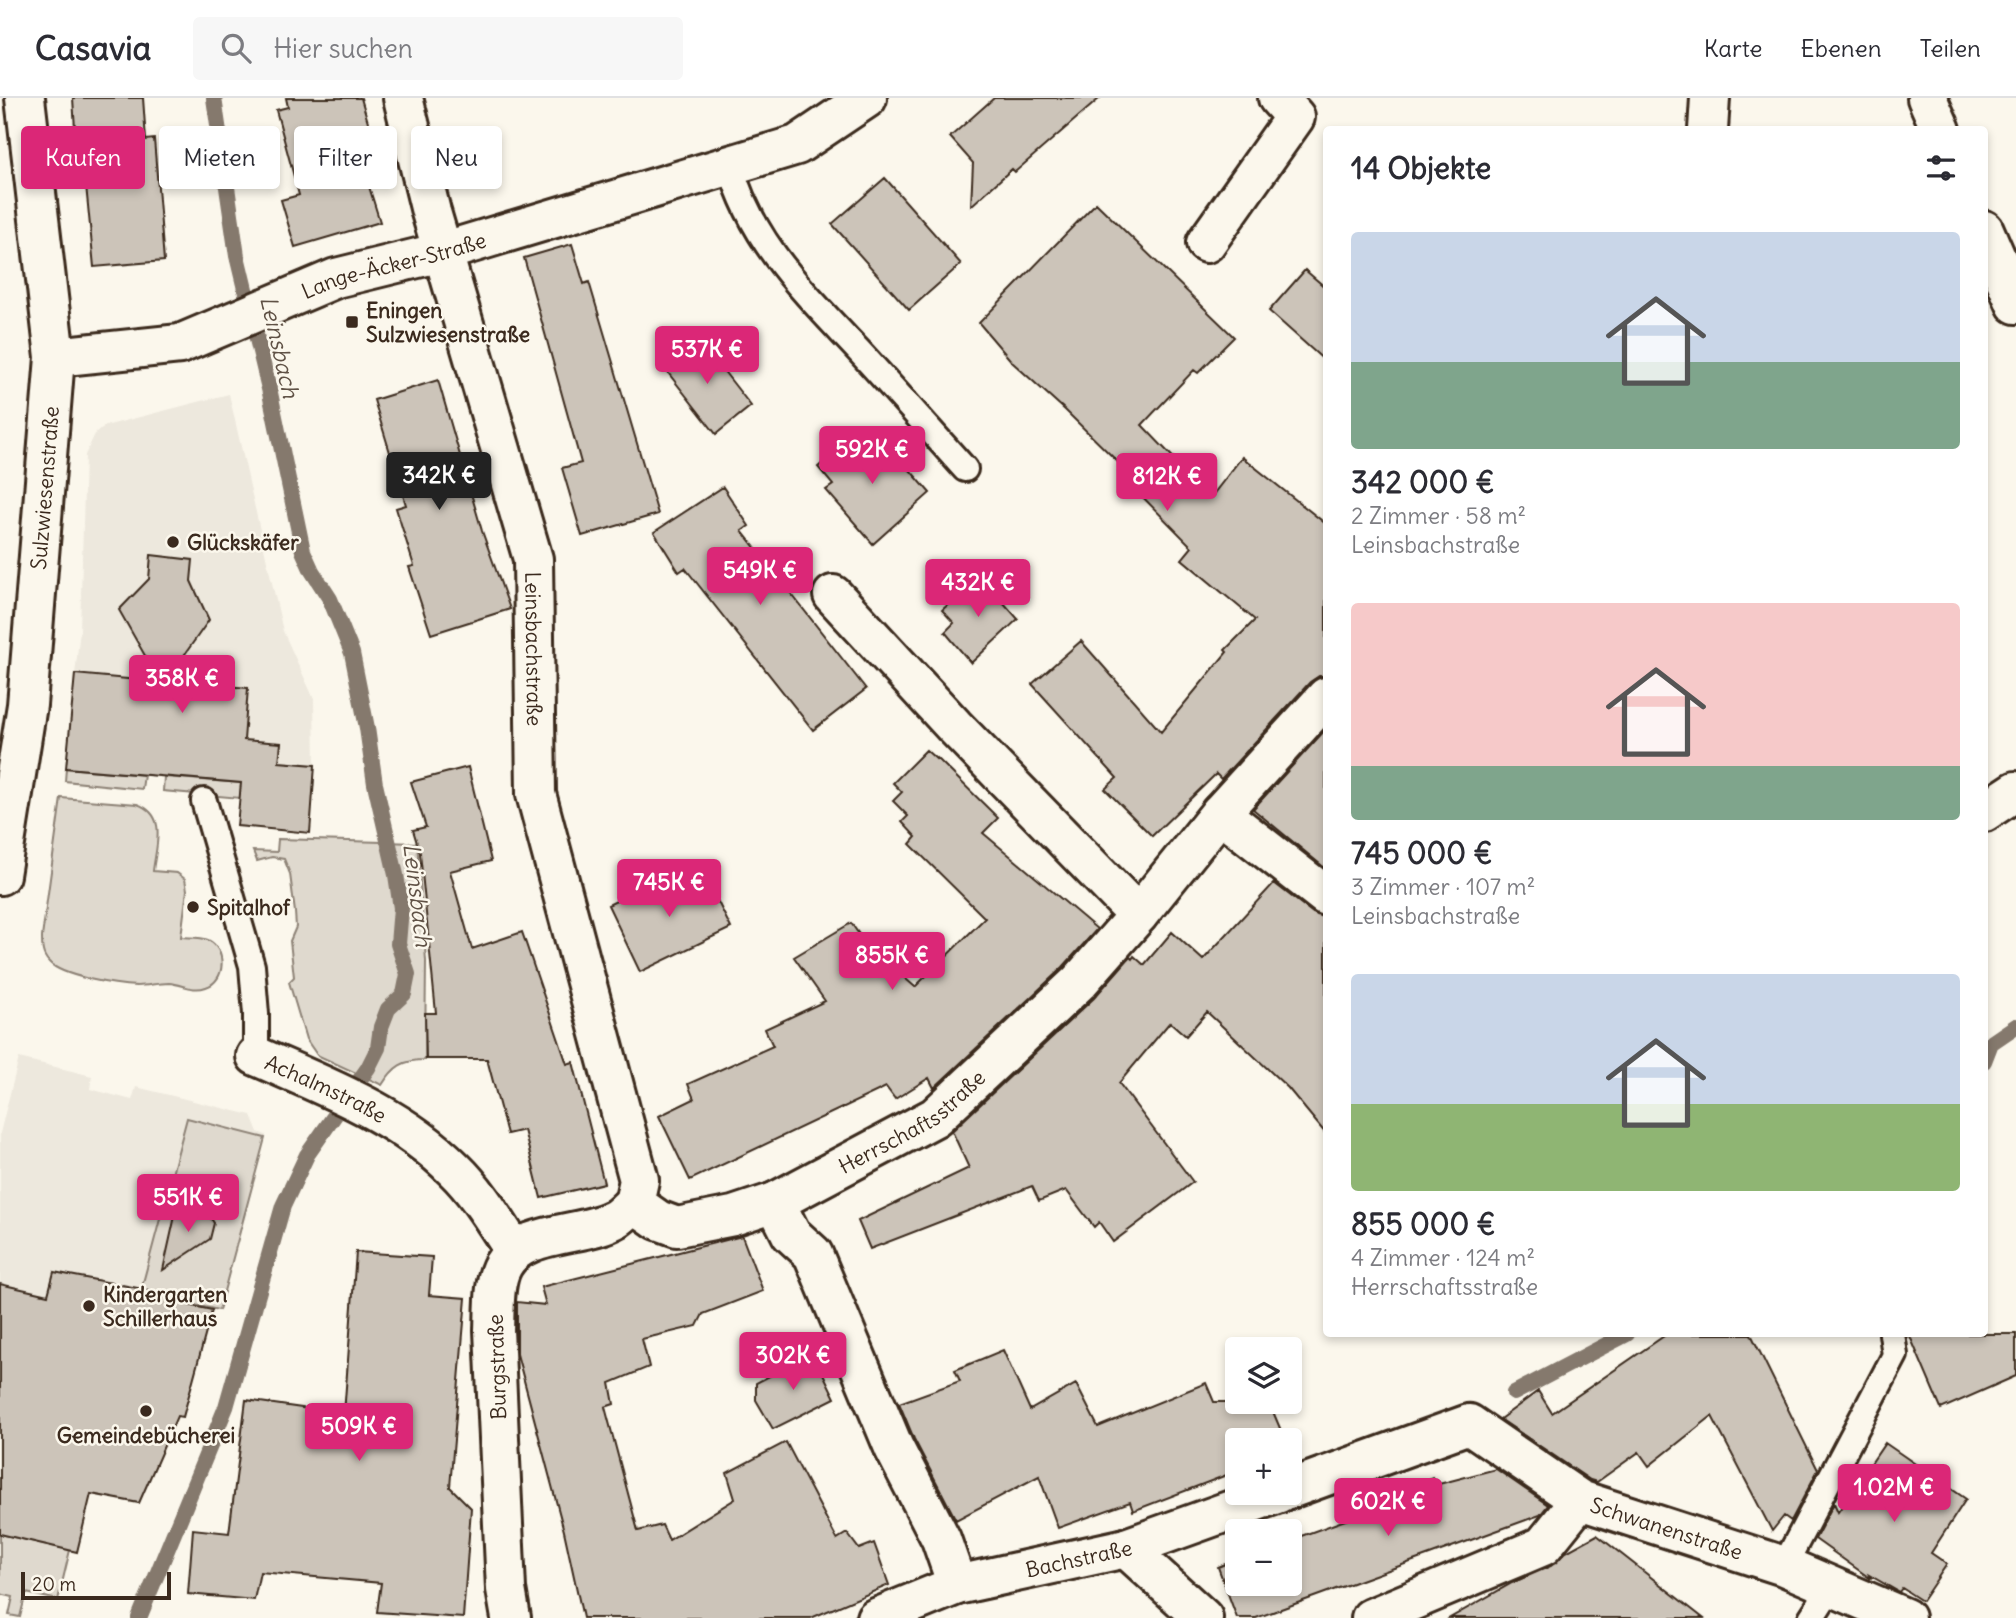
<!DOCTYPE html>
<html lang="de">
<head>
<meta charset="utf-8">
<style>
  :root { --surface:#fff; --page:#f7f7f7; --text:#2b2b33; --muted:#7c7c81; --line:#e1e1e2; --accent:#db2777 }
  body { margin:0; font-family:Delius,sans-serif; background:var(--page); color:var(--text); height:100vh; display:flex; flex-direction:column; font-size:26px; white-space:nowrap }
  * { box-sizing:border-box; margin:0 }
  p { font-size:23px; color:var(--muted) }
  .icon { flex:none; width:38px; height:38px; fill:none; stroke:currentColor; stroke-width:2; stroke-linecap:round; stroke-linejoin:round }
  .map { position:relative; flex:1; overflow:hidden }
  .sheet { position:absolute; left:1323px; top:28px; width:665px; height:1211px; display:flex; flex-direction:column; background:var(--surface); border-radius:7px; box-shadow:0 4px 10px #0003 }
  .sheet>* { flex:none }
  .hud { position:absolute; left:21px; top:28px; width:665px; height:63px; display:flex; gap:14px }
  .controls { position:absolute; left:1225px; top:1239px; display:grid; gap:14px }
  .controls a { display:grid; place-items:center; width:77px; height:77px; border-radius:7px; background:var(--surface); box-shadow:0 4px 10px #0003; font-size:35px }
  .scale { position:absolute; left:21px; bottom:18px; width:150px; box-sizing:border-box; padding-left:7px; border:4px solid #3b2a1e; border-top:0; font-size:19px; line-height:24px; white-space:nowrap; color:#3b2a1e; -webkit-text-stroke:5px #fbf7ec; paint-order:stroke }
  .price { position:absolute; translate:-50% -60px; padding:0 16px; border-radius:7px; background:var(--accent); color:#fff; font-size:23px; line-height:46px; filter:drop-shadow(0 2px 4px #0008) }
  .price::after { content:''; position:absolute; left:50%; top:42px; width:21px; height:16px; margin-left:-10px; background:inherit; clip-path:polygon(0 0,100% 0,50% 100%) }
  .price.active { background:#222; color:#fff }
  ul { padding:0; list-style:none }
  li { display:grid; align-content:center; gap:14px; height:371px; padding:0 28px }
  li span { display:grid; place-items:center; height:217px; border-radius:7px; color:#555 }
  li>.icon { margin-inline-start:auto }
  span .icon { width:126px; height:126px; fill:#fffc; stroke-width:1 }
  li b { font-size:30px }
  h2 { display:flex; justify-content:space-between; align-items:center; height:84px; padding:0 28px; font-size:30px }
  .chip { padding:0 24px; border-radius:7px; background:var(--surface); box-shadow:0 4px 10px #0003; font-size:24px; line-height:63px }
  .chip.active { background:var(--accent); color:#fff }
  header { display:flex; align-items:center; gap:42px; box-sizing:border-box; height:98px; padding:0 35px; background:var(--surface); border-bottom:2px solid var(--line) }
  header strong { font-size:33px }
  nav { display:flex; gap:38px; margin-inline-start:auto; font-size:24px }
  .search { width:490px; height:63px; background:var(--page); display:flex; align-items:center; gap:18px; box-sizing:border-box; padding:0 24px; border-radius:7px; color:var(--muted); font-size:26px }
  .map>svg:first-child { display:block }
  .built { fill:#ede8dd }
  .green { fill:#dfd9ce; stroke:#8d8276; stroke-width:2 }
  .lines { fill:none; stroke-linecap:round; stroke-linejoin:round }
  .stream { stroke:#85796d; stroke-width:16 }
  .building { fill:#ccc4b9; stroke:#3b2a1e; stroke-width:2 }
  .service-casing { stroke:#3b2a1e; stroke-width:30 }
  .minor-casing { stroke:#3b2a1e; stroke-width:44 }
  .secondary-casing { stroke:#3b2a1e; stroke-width:44 }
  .service { stroke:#fbf7ec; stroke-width:24 }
  .minor { stroke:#fbf7ec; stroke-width:38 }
  .secondary { stroke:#fbf7ec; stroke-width:38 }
  .poi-dot { fill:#3b2a1e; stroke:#fbf7ec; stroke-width:2.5 }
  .labels { text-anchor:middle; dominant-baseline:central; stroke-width:5; stroke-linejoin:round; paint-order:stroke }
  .street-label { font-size:21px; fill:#3b2a1e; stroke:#fbf7ec }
  .poi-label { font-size:21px; font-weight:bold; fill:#3b2a1e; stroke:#fbf7ec; text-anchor:start }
  .water-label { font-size:23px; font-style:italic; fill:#605246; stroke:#fbf7ec }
</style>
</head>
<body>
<header>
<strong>Casavia</strong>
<div class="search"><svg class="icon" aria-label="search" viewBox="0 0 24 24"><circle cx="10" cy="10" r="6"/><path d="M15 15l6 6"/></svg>Hier suchen</div>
<nav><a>Karte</a><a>Ebenen</a><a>Teilen</a></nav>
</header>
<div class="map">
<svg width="2016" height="1520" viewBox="0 0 2016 1520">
  <rect width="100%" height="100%" fill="#fbf7ec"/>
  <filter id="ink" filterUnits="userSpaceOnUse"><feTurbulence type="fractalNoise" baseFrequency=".0143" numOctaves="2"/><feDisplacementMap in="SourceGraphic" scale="14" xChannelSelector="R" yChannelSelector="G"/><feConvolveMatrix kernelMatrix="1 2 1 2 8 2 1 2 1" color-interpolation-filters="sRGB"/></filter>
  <g filter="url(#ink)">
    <!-- built -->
    <path class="built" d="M 229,296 L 283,533 L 314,601 L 315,667 L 310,735 L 273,731 L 274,712 L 239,709 L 248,591 L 189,585 L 184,579 L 140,575 L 135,581 L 75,576 L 80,532 L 85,357 L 96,334 L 105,328 Z
      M 19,960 L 92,978 L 90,991 L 132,1002 L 136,989 L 251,1017 L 258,1034 L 266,1037 L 219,1212 L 179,1205 L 126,1217 L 77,1454 L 0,1436 L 0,1035 Z"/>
    <!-- green -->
    <path class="green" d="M 66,670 L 144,677 L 142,691 L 65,683 Z
      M 164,679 L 241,685 L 240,700 L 163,693 Z
      M 61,700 L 137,706 C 168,717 156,747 153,773 L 177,775 L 185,781 L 187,792 L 181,839 C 189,840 200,839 208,842 C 227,851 226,883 206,889 C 193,894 182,886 169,885 C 158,885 147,888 137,888 C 117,887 62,879 49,864 C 42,857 42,849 42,839 Z
      M 278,741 L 417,745 L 426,863 L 425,962 C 403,962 394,968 382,987 L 317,957 L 306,941 L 289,884 L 294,879 L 290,843 L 296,829 L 295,814 L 290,776 L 284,761 L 272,759 L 257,763 L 253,753 L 277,754 Z
      M 187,1020 L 265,1040 L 219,1212 L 140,1196 Z
      M 0,1436 L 70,1452 L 58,1502 L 26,1495 L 20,1519 L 9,1517 L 13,1499 L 0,1496 Z"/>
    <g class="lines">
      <!-- stream -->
      <path class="stream" d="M 1984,963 L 1991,945 L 2016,928
        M 1514,1295 L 1627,1236
        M 139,1520 L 226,1309 L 283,1108 L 307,1057 L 368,970 L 378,950 L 381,929 L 388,911 L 404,896 L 408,876 L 398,846 L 401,810 L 396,777 L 375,686 L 367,630 L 352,555 L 330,501 L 312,473 L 303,453 L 270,295 L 237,158 L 214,0"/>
    </g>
    <!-- building -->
    <path class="building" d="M 73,0 L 143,0 L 146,42 L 154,41 L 164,163 L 94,169 L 82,46 L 76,46 Z
      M 286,0 L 361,0 L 375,48 L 358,53 L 380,124 L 295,149 L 281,102 L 299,97 L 276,12 L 288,9 Z
      M 994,0 L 1100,0 L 1015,74 L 1012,71 L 971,108 L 973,65 L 950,39 Z
      M 885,80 L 961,166 L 909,212 L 832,126 Z
      M 1096,105 L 1234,239 L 1198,275 L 1194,272 L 1142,327 L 1211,399 L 1242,359 L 1326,426 L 1326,578 L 1319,578 L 1310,584 L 1221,681 L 1216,676 L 1152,738 L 1105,691 L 1117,680 L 1032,586 L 1081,543 L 1161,634 L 1227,554 L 1225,552 L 1255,522 L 1182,461 L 1192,449 L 1119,375 L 1124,370 L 1065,312 L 1013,265 L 979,225 Z
      M 572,146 L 584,186 L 589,184 L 658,416 L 582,438 L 562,370 L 581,365 L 524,160 Z
      M 1305,172 L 1326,190 L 1326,264 L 1269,213 Z
      M 698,240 L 751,308 L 716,336 L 662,267 Z
      M 438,282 L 482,433 L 510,511 L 431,536 L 409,469 L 414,468 L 396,410 L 406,407 L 374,302 Z
      M 858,334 L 873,352 L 884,342 L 930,395 L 873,446 L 826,392 L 833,387 L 818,369 Z
      M 723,389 L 749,428 L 742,433 L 866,591 L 813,632 L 685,470 L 679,474 L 654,434 Z
      M 151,457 L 193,462 L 191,483 L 209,522 L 166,583 L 248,590 L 244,642 L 281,645 L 279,664 L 315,667 L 310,735 L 237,728 L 241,685 L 66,670 L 75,576 L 160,584 L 119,512 L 149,481 Z
      M 980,478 L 1018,521 L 971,565 L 945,534 L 954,525 L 942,512 Z
      M 1326,631 L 1326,771 L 1253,711 Z
      M 926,652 L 936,661 L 937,660 L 998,720 L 983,735 L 1097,831 L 1063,869 L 934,990 L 929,980 L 895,1001 L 886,989 L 690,1082 L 659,1018 L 694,1001 L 688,986 L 773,948 L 765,931 L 825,903 L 794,859 L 851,825 L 866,846 L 915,889 L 985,820 L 910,746 L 916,739 L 902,724 L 908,718 L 893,703 L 902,694 L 893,685 Z
      M 468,669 L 491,763 L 450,773 L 472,851 L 522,834 L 567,966 L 573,964 L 604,1085 L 541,1100 L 524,1032 L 507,1036 L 487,961 L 426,961 L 425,915 L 436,915 L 420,755 L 413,732 L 426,729 L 411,684 Z
      M 702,772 L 731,830 L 640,874 L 608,807 L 631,796 Z
      M 1274,785 L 1313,815 L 1326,819 L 1326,1036 L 1288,990 L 1207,914 L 1186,938 L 1170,924 L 1119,985 L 1193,1084 L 1113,1144 L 1099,1124 L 1094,1129 L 1066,1092 L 1039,1103 L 1032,1088 L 870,1151 L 858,1123 L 969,1070 L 952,1033 L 1094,900 L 1130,859 L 1132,861 L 1134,858 L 1144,867 L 1172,834 L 1203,862 Z
      M 188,1109 L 205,1112 L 214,1125 L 210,1141 L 163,1172 L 175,1118 Z
      M 742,1138 L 763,1193 L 703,1216 L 697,1228 L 642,1241 L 649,1269 L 610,1285 L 614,1306 L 605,1309 L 638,1433 L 662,1427 L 669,1442 L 735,1401 L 727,1375 L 786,1344 L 837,1441 L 847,1435 L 859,1451 L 874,1445 L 889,1487 L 811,1520 L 583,1520 L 564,1433 L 517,1256 L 517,1204 L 546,1207 L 541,1189 Z
      M 356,1154 L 432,1159 L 429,1197 L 466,1200 L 450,1389 L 471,1410 L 463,1520 L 377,1514 L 381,1485 L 260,1474 L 254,1502 L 188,1496 L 193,1431 L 229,1435 L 246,1302 L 344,1316 Z
      M 54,1174 L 190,1200 L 188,1207 L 212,1212 L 183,1319 L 177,1318 L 139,1405 L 91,1396 L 77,1454 L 0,1436 L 0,1186 L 48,1197 Z
      M 1667,1236 L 1751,1236 L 1818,1372 L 1791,1423 L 1784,1418 L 1772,1433 L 1712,1318 L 1649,1368 L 1639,1354 L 1597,1384 L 1590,1382 L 1500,1321 L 1538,1293 L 1552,1315 Z
      M 1909,1236 L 2016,1236 L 2016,1278 L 1941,1311 Z
      M 1003,1252 L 1030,1312 L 1076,1286 L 1098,1329 L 1206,1285 L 1214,1304 L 1269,1304 L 1285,1342 L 1237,1342 L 1237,1373 L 1133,1413 L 1130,1404 L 1058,1430 L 1039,1378 L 956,1422 L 914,1341 L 899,1305 L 960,1283 L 955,1272 Z
      M 813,1255 L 835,1300 L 773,1331 L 756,1302 L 756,1285 Z
      M 1885,1345 L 1966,1401 L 1931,1455 L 1947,1466 L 1922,1503 L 1902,1490 L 1899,1494 L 1869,1477 L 1871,1481 L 1815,1441 L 1834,1405 L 1838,1414 Z
      M 1496,1371 L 1548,1407 L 1540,1417 L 1256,1520 L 1237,1520 L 1218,1469 L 1237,1461 L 1237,1486 L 1290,1486 L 1290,1442 L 1362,1416 L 1361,1412 L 1432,1379 L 1435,1387 Z
      M 1597,1437 L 1703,1520 L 1450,1520 L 1512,1485 L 1551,1468 L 1566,1454 Z"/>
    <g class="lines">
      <defs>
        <path id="service" d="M 730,66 C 751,144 804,194 858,252 C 894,291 929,331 965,371
          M 204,703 L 252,868 L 256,916 L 256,958
          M 1784,1468 L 1895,1257 L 1892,1236
          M 1811,1520 L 1831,1489"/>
        <g id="minor">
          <path id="s1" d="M 403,0 L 431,114 L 533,461 L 536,696 L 639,1082 L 634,1105"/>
          <path d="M 1708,32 L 1710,0"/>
          <path d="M 1206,145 L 1295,19 L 1278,0"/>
          <path id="s2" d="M 55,259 L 180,246 L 336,180 L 442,154 L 797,47 L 867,0"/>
          <path d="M 833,497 L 954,628 L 1138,817"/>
          <path d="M 1984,714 L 2016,693"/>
          <path d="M 1220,715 L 1326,798"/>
          <path id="s3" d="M 0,777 L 27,607 L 55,259 L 25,0"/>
          <path id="s4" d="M 256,958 C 326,989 399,1016 454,1071 C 478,1094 496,1125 514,1152"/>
          <path d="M 775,1104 L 791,1136 L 813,1156 L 894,1350 L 941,1441 L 957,1487"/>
          <path id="s5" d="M 634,1105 L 658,1122 L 677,1129 L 733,1118 L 775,1104 L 935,1019 L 1079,884 L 1138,817 L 1220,715 L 1326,599"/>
          <path id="s6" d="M 1290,1391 L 1469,1326 L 1580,1402 L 1784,1468 L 1905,1520"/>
          <path d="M 1126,1450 L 1203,1520"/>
          <path d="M 511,1520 L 506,1491 L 494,1232 C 495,1213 493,1184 503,1167 C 523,1131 585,1139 617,1120 C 623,1116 628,1110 634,1105"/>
          <path id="s7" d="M 876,1520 L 957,1487 L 1126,1450 L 1279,1395"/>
          <path d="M 1371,1520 L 1543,1448 L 1580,1402"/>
        </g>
        <path id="secondary" d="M 1927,0 L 1941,32
          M 1984,132 L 2016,206"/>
      </defs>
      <!-- service casing -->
      <use href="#service" class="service-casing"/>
      <!-- minor casing -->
      <use href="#minor" class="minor-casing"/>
      <!-- secondary casing -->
      <use href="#secondary" class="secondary-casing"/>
      <!-- service -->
      <use href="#service" class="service"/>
      <!-- minor -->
      <use href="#minor" class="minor"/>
      <!-- secondary -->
      <use href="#secondary" class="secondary"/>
    </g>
  </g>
  <!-- markers -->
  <g class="poi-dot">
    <rect x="345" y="217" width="14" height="14" rx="3.5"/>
    <circle cx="173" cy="444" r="7"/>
    <circle cx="193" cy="809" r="7"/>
    <circle cx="89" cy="1208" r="7"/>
    <circle cx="146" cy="1313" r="7"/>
  </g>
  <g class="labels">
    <!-- street labels -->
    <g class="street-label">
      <text stroke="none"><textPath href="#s2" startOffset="354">Lange-Äcker-Straße</textPath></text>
      <text stroke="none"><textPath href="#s3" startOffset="390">Sulzwiesenstraße</textPath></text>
      <text stroke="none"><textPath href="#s1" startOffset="569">Leinsbachstraße</textPath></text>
      <text stroke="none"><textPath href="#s4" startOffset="77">Achalmstraße</textPath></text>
      <text stroke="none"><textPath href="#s5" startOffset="310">Herrschaftsstraße</textPath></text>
      <text transform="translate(497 1269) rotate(-92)">Burgstraße</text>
      <text stroke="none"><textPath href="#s6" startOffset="416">Schwanenstraße</textPath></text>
      <text stroke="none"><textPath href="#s7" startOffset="212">Bachstraße</textPath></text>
    </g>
    <!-- poi labels -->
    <g class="poi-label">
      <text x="366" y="212">Eningen<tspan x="366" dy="24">Sulzwiesenstraße</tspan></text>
      <text x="187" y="444">Glückskäfer</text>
      <text x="207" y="809">Spitalhof</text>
      <text x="103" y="1196">Kindergarten<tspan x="103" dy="24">Schillerhaus</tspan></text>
      <text x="146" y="1337" text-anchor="middle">Gemeindebücherei</text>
    </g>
    <!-- water labels -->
    <g class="water-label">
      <text transform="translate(280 249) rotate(77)">Leinsbach</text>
      <text transform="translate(418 797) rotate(83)">Leinsbach</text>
    </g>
  </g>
</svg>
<div class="controls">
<a><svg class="icon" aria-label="layers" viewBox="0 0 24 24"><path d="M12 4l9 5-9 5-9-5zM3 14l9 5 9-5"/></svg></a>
<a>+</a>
<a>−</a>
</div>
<div class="scale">20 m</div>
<b class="price" style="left:707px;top:288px">537K €</b>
<b class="price" style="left:872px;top:388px">592K €</b>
<b class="price active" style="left:439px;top:414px">342K €</b>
<b class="price" style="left:1167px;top:415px">812K €</b>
<b class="price" style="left:760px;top:509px">549K €</b>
<b class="price" style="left:978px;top:521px">432K €</b>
<b class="price" style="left:182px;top:617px">358K €</b>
<b class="price" style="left:669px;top:821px">745K €</b>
<b class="price" style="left:892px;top:894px">855K €</b>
<b class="price" style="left:188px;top:1136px">551K €</b>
<b class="price" style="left:793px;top:1294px">302K €</b>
<b class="price" style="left:359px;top:1365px">509K €</b>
<b class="price" style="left:1894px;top:1426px">1.02M €</b>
<b class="price" style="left:1388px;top:1440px">602K €</b>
<div class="hud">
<a class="chip active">Kaufen</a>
<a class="chip">Mieten</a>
<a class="chip">Filter</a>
<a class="chip">Neu</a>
</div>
<section class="sheet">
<h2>14 Objekte<svg class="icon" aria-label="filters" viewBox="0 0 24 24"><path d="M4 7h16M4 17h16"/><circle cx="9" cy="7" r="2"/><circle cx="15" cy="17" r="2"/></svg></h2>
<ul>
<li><span style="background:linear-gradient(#c9d6e8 60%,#7fa58c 0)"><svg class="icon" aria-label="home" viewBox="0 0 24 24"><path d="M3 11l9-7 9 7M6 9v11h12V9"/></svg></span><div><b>342 000 €</b><p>2 Zimmer · 58 m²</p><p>Leinsbachstraße</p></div></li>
<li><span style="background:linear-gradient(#f6c9c9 75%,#7fa58c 0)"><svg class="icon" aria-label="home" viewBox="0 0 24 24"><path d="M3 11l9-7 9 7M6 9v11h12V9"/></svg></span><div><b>745 000 €</b><p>3 Zimmer · 107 m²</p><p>Leinsbachstraße</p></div></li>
<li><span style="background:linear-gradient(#c9d6e8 60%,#8fb573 0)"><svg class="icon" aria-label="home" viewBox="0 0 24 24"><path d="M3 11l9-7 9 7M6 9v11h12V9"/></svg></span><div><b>855 000 €</b><p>4 Zimmer · 124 m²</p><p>Herrschaftsstraße</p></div></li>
</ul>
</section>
</div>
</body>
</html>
